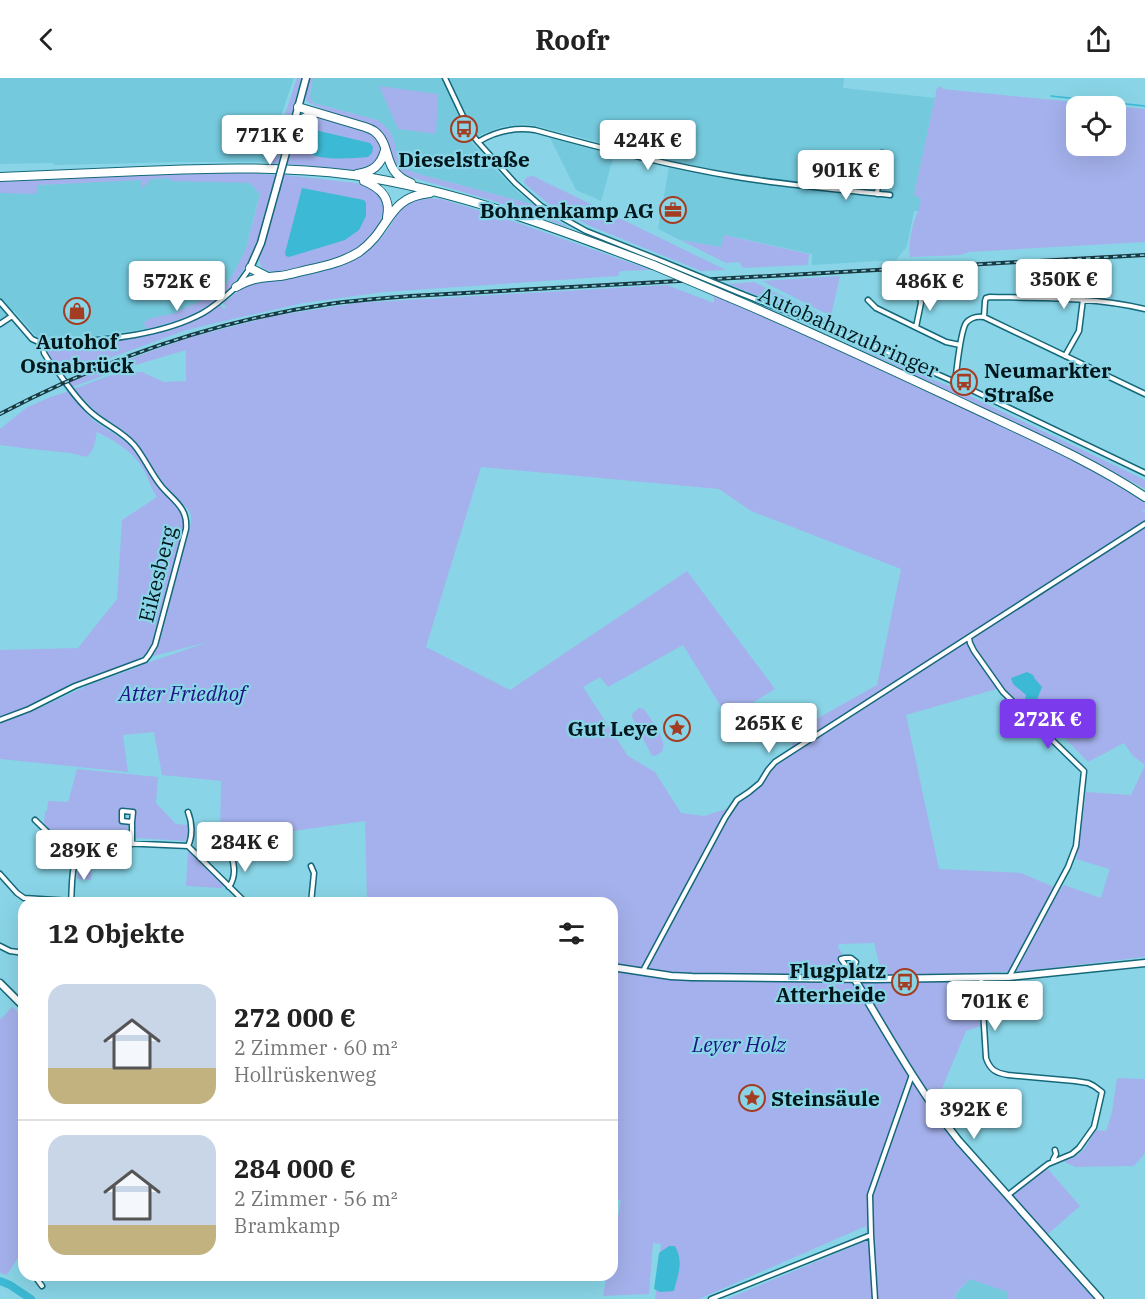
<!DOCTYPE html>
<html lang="de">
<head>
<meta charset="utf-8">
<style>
  :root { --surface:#fff; --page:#f6f6f6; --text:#222; --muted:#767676; --line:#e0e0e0; --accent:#7c3aed }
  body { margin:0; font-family:"IBM Plex Serif",serif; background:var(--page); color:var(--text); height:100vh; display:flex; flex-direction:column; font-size:22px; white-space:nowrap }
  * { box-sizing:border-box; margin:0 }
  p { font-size:20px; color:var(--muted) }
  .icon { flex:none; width:33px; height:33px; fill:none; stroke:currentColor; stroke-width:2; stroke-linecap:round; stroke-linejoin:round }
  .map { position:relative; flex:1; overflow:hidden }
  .panel { position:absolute; left:18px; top:819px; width:600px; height:384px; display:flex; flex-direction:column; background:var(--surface); border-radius:18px; box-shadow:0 6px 24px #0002 }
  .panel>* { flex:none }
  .controls { position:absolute; left:1066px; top:18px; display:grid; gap:12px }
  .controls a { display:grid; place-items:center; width:60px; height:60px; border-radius:12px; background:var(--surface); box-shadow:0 6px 24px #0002; font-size:30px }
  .price { position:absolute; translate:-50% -51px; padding:0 14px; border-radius:6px; background:#fff; color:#222; font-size:20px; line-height:39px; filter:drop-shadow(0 2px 3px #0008) }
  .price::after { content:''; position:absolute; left:50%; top:36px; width:18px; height:14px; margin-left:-9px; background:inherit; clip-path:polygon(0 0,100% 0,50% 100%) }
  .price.current { background:var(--accent); color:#fff }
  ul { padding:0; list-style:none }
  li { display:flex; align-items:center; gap:18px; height:150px; padding:0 30px }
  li+li { border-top:2px solid var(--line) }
  li span { display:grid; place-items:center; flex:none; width:168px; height:120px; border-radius:18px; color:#555 }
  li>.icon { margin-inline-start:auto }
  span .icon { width:72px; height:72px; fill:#fffc; stroke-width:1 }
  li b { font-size:26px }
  h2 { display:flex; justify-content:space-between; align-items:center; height:72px; padding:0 30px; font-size:26px }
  header { display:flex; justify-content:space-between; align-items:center; height:78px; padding:0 30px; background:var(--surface); font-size:27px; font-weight:700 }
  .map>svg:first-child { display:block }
  .built { fill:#74c9dd }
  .green { fill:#a5b1ec; fill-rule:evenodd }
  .water { fill:#3cb9d4 }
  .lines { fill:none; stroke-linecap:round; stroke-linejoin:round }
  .stream { stroke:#3cb9d4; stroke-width:1.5 }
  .river { stroke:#3cb9d4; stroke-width:8 }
  .street-casing { stroke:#146879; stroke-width:7 }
  .secondary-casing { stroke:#146879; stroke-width:9 }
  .highway-casing { stroke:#146879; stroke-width:10 }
  .street { stroke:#fff; stroke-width:4 }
  .secondary { stroke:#fff; stroke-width:6 }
  .highway { stroke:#fff; stroke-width:8 }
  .rail-casing { stroke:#1a3a42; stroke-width:4 }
  .rail { stroke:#89d5e7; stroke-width:1.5; stroke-dasharray:4.5; stroke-linecap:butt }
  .street-bridge-casing { stroke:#146879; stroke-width:7; stroke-linecap:butt }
  .secondary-bridge-casing { stroke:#146879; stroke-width:9; stroke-linecap:butt }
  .highway-bridge-casing { stroke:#146879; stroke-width:10; stroke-linecap:butt }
  .street-bridge { stroke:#fff; stroke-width:4 }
  .secondary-bridge { stroke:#fff; stroke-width:6 }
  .highway-bridge { stroke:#fff; stroke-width:8 }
  .labels { text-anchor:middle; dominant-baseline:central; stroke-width:4.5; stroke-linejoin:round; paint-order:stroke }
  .poi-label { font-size:21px; font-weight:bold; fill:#01171c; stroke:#89d5e7; text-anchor:end }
  .street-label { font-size:21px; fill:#01171c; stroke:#89d5e7 }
  .park-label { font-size:21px; font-style:italic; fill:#201282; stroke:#89d5e7 }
</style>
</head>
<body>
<header><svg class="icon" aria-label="back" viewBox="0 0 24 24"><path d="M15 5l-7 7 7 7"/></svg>Roofr<svg class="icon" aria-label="share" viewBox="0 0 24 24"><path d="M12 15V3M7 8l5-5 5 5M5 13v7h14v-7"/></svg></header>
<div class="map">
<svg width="1145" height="1221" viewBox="0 0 1145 1221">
  <rect width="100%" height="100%" fill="#89d5e7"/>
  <!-- built -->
  <path class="built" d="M 0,0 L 294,0 L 265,84 L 183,84 L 54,87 L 54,85 L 0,86 Z
    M 313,0 L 844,0 L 843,10 L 935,20 L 914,117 L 920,119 L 921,126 L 919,133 L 914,133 L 907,168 L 896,182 L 812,187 L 812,176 L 725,157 L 722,169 L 680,162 L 658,151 L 670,83 L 537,48 L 524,46 L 501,49 L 482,56 L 473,62 L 472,65 L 481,74 L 478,76 L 482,81 L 484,80 L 518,114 L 535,127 L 415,95 L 406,91 L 400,85 L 390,53 L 377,42 L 314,25 L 310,21 L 310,17 Z
    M 550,60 L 614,77 L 601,123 L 576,112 Z
    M 265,99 L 257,126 L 246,171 L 232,198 L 224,209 L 203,222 L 172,237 L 151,240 L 144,246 L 147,251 L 81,260 L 46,262 L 36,258 L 14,233 L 0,241 L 0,109 L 170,100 Z
    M 970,1201 L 1009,1214 L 1008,1221 L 955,1221 L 956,1216 Z"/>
  <!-- green -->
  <path class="green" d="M 297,0 L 301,0 L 278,86 L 269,85 Z
    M 310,0 L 313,0 C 312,9 307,17 313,25 L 377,42 C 383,46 388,50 391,56 C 400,74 392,85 415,95 L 535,127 L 544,136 L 570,150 L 494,123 L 407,98 L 396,91 L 384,58 L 307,24 L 305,16 Z
    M 379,8 L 438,16 L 436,56 L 398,51 Z
    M 940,8 L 943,11 L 1145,31 L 1145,164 L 969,174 L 960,177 L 910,179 C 908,169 911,154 914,144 C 917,134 922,129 920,119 L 917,119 L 914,117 L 937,10 ZM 1116,28 L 1116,68 L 1077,68 L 1077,28 Z
    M 310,39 C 322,38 362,48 372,56 C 378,60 380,66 382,73 L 377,84 L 364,93 L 287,86 C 291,70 295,49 310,39 Z
    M 250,95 L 275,97 C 263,150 253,205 199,233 C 183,242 165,246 147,251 L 144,246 L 145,243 L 151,240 L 172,236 L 203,222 L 224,209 L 232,198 L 246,171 L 260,116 L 250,105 L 171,103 L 169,100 L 151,101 L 142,111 L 142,102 L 38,107 L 36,116 L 0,115 L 0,104 L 157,97 Z
    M 284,97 L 365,106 L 373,109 L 386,125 C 385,130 386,135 384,139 C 383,145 378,150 374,155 C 355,177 329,185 300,190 C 287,193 273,198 261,189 L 259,181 Z
    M 533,98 L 726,192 L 701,193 L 590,148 L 551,128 L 525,106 L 524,103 L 527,99 Z
    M 425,120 L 441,121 L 501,139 L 651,192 L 620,193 L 618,198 L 384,214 L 304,225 L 211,246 L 184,253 L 63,297 L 47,274 L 49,269 C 105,265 174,262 220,227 L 224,231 L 226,228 L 223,225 C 232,219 242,208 253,204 C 261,201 271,203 280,202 C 298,200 335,191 351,183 C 365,176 377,166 386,154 C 400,135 398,124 425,120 Z
    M 724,157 L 809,176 L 808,187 L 743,190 L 739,184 L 726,185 L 680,162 L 721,169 Z
    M 840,198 L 831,238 L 762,203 Z
    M 754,204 L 830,241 L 829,245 L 728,206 Z
    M 667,207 L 714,225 L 714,217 C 796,251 878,289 959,328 C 1021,357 1088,386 1145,425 L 1145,432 L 1142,432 L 1145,435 L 1145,687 L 1133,678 L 1124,665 L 1088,684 L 1048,643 L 1000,610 L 906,637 L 939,791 L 1021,795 L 1054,809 L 1036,845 L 1064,807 L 1101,820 L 1111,786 L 1109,791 L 1076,781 L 1079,766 L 1086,714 L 1131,717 L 1145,687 L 1145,879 L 1025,893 L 978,895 L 981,948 L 966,953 L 933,1032 L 949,1057 L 1094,1221 L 1008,1221 L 1008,1214 L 970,1201 L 956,1215 L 955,1221 L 727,1221 L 868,1162 L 866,1148 L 699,1221 L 655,1221 L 661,1166 L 653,1165 L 649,1216 L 603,1218 L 607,1197 L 612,1197 L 612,1170 L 621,1122 L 612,1121 L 612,825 L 367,825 L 365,743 L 228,762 L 220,759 L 221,703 L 162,697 L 154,654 L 123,657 L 128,694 L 0,681 L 0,645 L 31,634 L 91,606 L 133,591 L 144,586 L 208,564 L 150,579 L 159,565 L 191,445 L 191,437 L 187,430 L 167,413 L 136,365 L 125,354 L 97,335 L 73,311 L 120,294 L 142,294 L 164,304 L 186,303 L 186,272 L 119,292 L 72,309 L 69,304 L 157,271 L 192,259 L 274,238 L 357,225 ZM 481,389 L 719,411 L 751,433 L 901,491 L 877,607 L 795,653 L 791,673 L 735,728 L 704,738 L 681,735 L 655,694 L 628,678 L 583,609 L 600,599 L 608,609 L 683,567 L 720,627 L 734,636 L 775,611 L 687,493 L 510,612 L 426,569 ZM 874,865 L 881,893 L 854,894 L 838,869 L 839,866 Z
    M 852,267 L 953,310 L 1145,402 L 1145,411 L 1078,375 Z
    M 69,313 L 87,336 L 93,342 L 134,369 L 153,400 L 182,434 L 184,442 L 184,452 L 152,566 L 147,575 L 138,582 L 71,606 L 26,630 L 0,639 L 0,572 L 78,570 L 117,521 L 122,442 L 157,419 C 150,410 148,398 142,389 C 132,373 113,362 97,354 C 95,363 95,373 86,379 L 71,375 L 31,371 L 0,367 L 0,351 L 26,330 L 48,320 Z
    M 639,630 L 644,631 C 651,642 678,673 653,678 L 651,676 L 632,639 L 632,636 Z
    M 77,691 L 158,699 L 156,725 L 176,746 L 188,747 L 188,758 L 185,763 L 135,760 L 136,731 L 120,730 L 119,746 L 128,747 L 128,761 C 109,760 88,756 75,773 L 72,773 L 44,746 L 45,733 L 47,733 L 48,723 L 68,724 Z
    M 93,769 L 91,802 L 77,801 C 78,787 79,776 93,769 Z
    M 188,773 L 226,808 L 220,810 L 186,808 Z
    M 12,929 L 24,939 L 24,1170 L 7,1197 L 0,1195 L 0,940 L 1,941 Z
    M 1117,1000 L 1145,1001 L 1145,1075 L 1134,1088 L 1075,1089 L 1063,1083 C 1084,1077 1085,1070 1095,1052 L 1106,1053 L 1112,1034 Z
    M 1047,1090 L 1080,1128 L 1048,1156 L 1013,1118 Z"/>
  <!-- water -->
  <path class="water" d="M 315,52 L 370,65 L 373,69 L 372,75 L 368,79 C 352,80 325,83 311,76 L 309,69 L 311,54 Z
    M 302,110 L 364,122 L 366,125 L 366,138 L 359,152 L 345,162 L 289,179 L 286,178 L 285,175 Z
    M 1027,594 L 1033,597 L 1035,601 L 1042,609 L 1036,624 L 1028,630 L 1024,625 L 1026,617 L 1013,606 L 1011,600 Z
    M 669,1168 L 675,1168 C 684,1184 678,1196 674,1213 L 660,1214 L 654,1211 L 659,1175 Z"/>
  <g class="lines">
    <!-- stream -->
    <path class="stream" d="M 1051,18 L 1145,28"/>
    <!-- river -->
    <path class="river" d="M 0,1203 L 10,1207 L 31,1221"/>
    <defs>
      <path id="street" d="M 445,0 L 471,55 L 478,64 L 515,105 L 541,128 L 586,153 L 664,184
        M 478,64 C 496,53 514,49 535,52 C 600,70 665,87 731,98 C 784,107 837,111 890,117
        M 877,116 L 882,75
        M 240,204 L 250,190
        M 742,216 L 862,263 L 955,304 L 1145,395
        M 868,222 L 876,230 L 946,264 L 960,267
        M 0,224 L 32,261 L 43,266 L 50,266 C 99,262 159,259 203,235 C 215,228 225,219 235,210
        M 984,239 L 985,223 L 986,220 L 990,219 C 1042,220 1094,219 1145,231
        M 0,246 L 12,238
        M 916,249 L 921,225 L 920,218
        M 1065,278 L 1079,253 L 1083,221
        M 955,304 C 957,291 960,254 966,245 C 971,239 977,238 984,239 L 1145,316
        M 969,560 L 970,565 L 974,573 L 1003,614 L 1084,693 L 1076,768 L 1068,789 L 1009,899
        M 0,642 L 29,631 L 75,608 L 145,582 L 149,577 L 155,567 L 186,451 C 188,430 174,423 162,409 C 151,396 145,380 134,367 C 123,354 106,347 93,336 C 78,324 67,306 55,290 C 51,286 47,281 44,275 C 43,271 43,270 43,266
        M 35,742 L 70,776 L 76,779
        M 132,766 L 132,744 L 122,743 L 122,733 L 133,734 L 132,744
        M 188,768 C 193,758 192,744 188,734
        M 311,788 L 314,795 L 311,825
        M 0,796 L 17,815 L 24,820 L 71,823
        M 229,809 C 236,799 235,788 231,777
        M 71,825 C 73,801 68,769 98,764 L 188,768 L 246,825
        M 0,868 L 10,873 L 24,875
        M 644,891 L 725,740 L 737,722 L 749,714 L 760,705 L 768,692 L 775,684 L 1145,446
        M 851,896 L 856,884 L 851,880 L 845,880 L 841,881 L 854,900
        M 981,899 L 986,980 C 990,992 996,995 1008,997 L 1075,1003 L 1088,1005 L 1094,1008 L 1102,1014 L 1094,1049 L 1079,1070 L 1072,1076 L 1048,1086 L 1008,1117
        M 1053,1082 L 1056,1076 L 1055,1072
        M 34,1197 L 42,1208
        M 711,1221 L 871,1157
        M 875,1221 L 871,1157 L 870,1117 L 912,997"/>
      <path id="secondary" d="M 287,71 L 306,0
        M 250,190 L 261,165 L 276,111
        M 612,889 L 671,898 L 692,899 L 875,901 L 1009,899 L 1145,885
        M 854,900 C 887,955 919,1013 959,1063 L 1100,1221
        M 0,905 L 24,929"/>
      <path id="highway" d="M 298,29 L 365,49 C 368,50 371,51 374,53 C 393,67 381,94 411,105
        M 290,57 L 304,40 L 315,35
        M 357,96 C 373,94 381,87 385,72
        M 0,99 C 47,97 94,95 141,93 C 211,90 283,88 353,97 C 456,112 556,150 653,187
        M 364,103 C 381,110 391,120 387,139
        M 250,190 L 266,198
        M 236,209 C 254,199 261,200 280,198 C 289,197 298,194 307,192 C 325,188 343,184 359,174 C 391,152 386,119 430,115
        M 731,220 C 812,254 892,292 971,329 C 1030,357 1091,383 1145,419"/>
    </defs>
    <!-- street casing -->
    <use href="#street" class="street-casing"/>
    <!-- secondary casing -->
    <use href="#secondary" class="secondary-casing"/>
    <!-- highway casing -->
    <use href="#highway" class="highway-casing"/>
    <!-- street -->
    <use href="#street" class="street"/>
    <!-- secondary -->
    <use href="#secondary" class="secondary"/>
    <!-- highway -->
    <use href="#highway" class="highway"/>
    <defs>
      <path id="rail" d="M 0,336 C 103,282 214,243 329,226 C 356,222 384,220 411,218 L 1145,177"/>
    </defs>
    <!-- rail casing -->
    <use href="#rail" class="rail-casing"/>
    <!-- rail -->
    <use href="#rail" class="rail"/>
    <defs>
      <path id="street-bridge" d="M 664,184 L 742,216"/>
      <path id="secondary-bridge" d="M 276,111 L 287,71"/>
      <path id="highway-bridge" d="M 653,187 L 731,220"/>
    </defs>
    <!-- street-bridge casing -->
    <use href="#street-bridge" class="street-bridge-casing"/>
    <!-- secondary-bridge casing -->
    <use href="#secondary-bridge" class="secondary-bridge-casing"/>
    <!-- highway-bridge casing -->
    <use href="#highway-bridge" class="highway-bridge-casing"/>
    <!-- street-bridge -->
    <use href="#street-bridge" class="street-bridge"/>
    <!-- secondary-bridge -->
    <use href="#secondary-bridge" class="secondary-bridge"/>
    <!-- highway-bridge -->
    <use href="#highway-bridge" class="highway-bridge"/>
  </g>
  <!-- icons -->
  <defs>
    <symbol id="bus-ring" viewBox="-11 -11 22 22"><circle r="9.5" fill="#89d5e7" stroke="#a43c22" stroke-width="1.5"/><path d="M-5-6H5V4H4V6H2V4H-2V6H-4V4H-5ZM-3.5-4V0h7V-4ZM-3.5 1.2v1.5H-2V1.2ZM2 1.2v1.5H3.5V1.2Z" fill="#a43c22"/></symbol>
    <symbol id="office-ring" viewBox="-11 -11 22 22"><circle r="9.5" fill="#89d5e7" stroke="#a43c22" stroke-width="1.5"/><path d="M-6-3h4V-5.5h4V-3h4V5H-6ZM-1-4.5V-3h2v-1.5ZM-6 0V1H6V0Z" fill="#a43c22"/></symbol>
    <symbol id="shop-ring" viewBox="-11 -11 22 22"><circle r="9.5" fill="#89d5e7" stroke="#a43c22" stroke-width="1.5"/><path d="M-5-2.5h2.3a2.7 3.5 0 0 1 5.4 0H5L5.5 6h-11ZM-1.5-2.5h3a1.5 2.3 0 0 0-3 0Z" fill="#a43c22"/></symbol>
    <symbol id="sight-ring" viewBox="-11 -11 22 22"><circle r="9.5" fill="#89d5e7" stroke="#a43c22" stroke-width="1.5"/><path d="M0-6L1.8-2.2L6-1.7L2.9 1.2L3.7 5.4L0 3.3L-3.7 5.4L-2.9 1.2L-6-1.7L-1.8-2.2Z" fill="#a43c22"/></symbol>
  </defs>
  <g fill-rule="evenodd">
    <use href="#bus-ring" x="449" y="36" width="30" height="30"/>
    <use href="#office-ring" x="658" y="117" width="30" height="30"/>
    <use href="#shop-ring" x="62" y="218" width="30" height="30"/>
    <use href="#bus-ring" x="949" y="289" width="30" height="30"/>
    <use href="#sight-ring" x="662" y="635" width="30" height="30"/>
    <use href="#bus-ring" x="890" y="889" width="30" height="30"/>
    <use href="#sight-ring" x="737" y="1005" width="30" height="30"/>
  </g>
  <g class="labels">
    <!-- poi labels -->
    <g class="poi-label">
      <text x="464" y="81" text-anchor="middle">Dieselstraße</text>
      <text x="654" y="132">Bohnenkamp AG</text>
      <text x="77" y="263" text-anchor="middle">Autohof<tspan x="77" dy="24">Osnabrück</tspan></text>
      <text x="984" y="292" text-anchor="start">Neumarkter<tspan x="984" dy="24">Straße</tspan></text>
      <text x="658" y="650">Gut Leye</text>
      <text x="886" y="892">Flugplatz<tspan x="886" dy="24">Atterheide</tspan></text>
      <text x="771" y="1020" text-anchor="start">Steinsäule</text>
    </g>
    <!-- street labels -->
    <g class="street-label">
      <text transform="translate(849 254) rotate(24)">Autobahnzubringer</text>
      <text transform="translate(157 496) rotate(-76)">Eikesberg</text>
    </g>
    <!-- park labels -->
    <g class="park-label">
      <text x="182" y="615">Atter Friedhof</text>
      <text x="739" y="966">Leyer Holz</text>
    </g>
  </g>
</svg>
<div class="controls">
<a><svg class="icon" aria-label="locate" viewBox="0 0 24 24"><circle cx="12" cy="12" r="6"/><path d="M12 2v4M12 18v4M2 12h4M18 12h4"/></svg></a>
</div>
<b class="price" style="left:270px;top:88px">771K €</b>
<b class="price" style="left:648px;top:93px">424K €</b>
<b class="price" style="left:846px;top:123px">901K €</b>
<b class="price" style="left:1064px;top:232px">350K €</b>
<b class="price" style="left:177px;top:234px">572K €</b>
<b class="price" style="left:930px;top:234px">486K €</b>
<b class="price current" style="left:1048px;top:672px">272K €</b>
<b class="price" style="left:769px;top:676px">265K €</b>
<b class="price" style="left:245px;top:795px">284K €</b>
<b class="price" style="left:84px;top:803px">289K €</b>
<b class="price" style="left:995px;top:954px">701K €</b>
<b class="price" style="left:974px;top:1062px">392K €</b>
<section class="panel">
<h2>12 Objekte<svg class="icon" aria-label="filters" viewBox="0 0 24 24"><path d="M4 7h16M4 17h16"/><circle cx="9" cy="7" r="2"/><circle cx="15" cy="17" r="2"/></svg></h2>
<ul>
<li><span style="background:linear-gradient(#c9d6e8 70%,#c2b280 0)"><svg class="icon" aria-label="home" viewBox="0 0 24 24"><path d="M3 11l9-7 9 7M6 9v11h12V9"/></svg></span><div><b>272 000 €</b><p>2 Zimmer · 60 m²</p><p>Hollrüskenweg</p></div></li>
<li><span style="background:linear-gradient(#c9d6e8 75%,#c2b280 0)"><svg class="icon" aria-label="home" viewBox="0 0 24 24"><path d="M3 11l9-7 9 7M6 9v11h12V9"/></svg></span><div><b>284 000 €</b><p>2 Zimmer · 56 m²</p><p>Bramkamp</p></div></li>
</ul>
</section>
</div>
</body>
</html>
